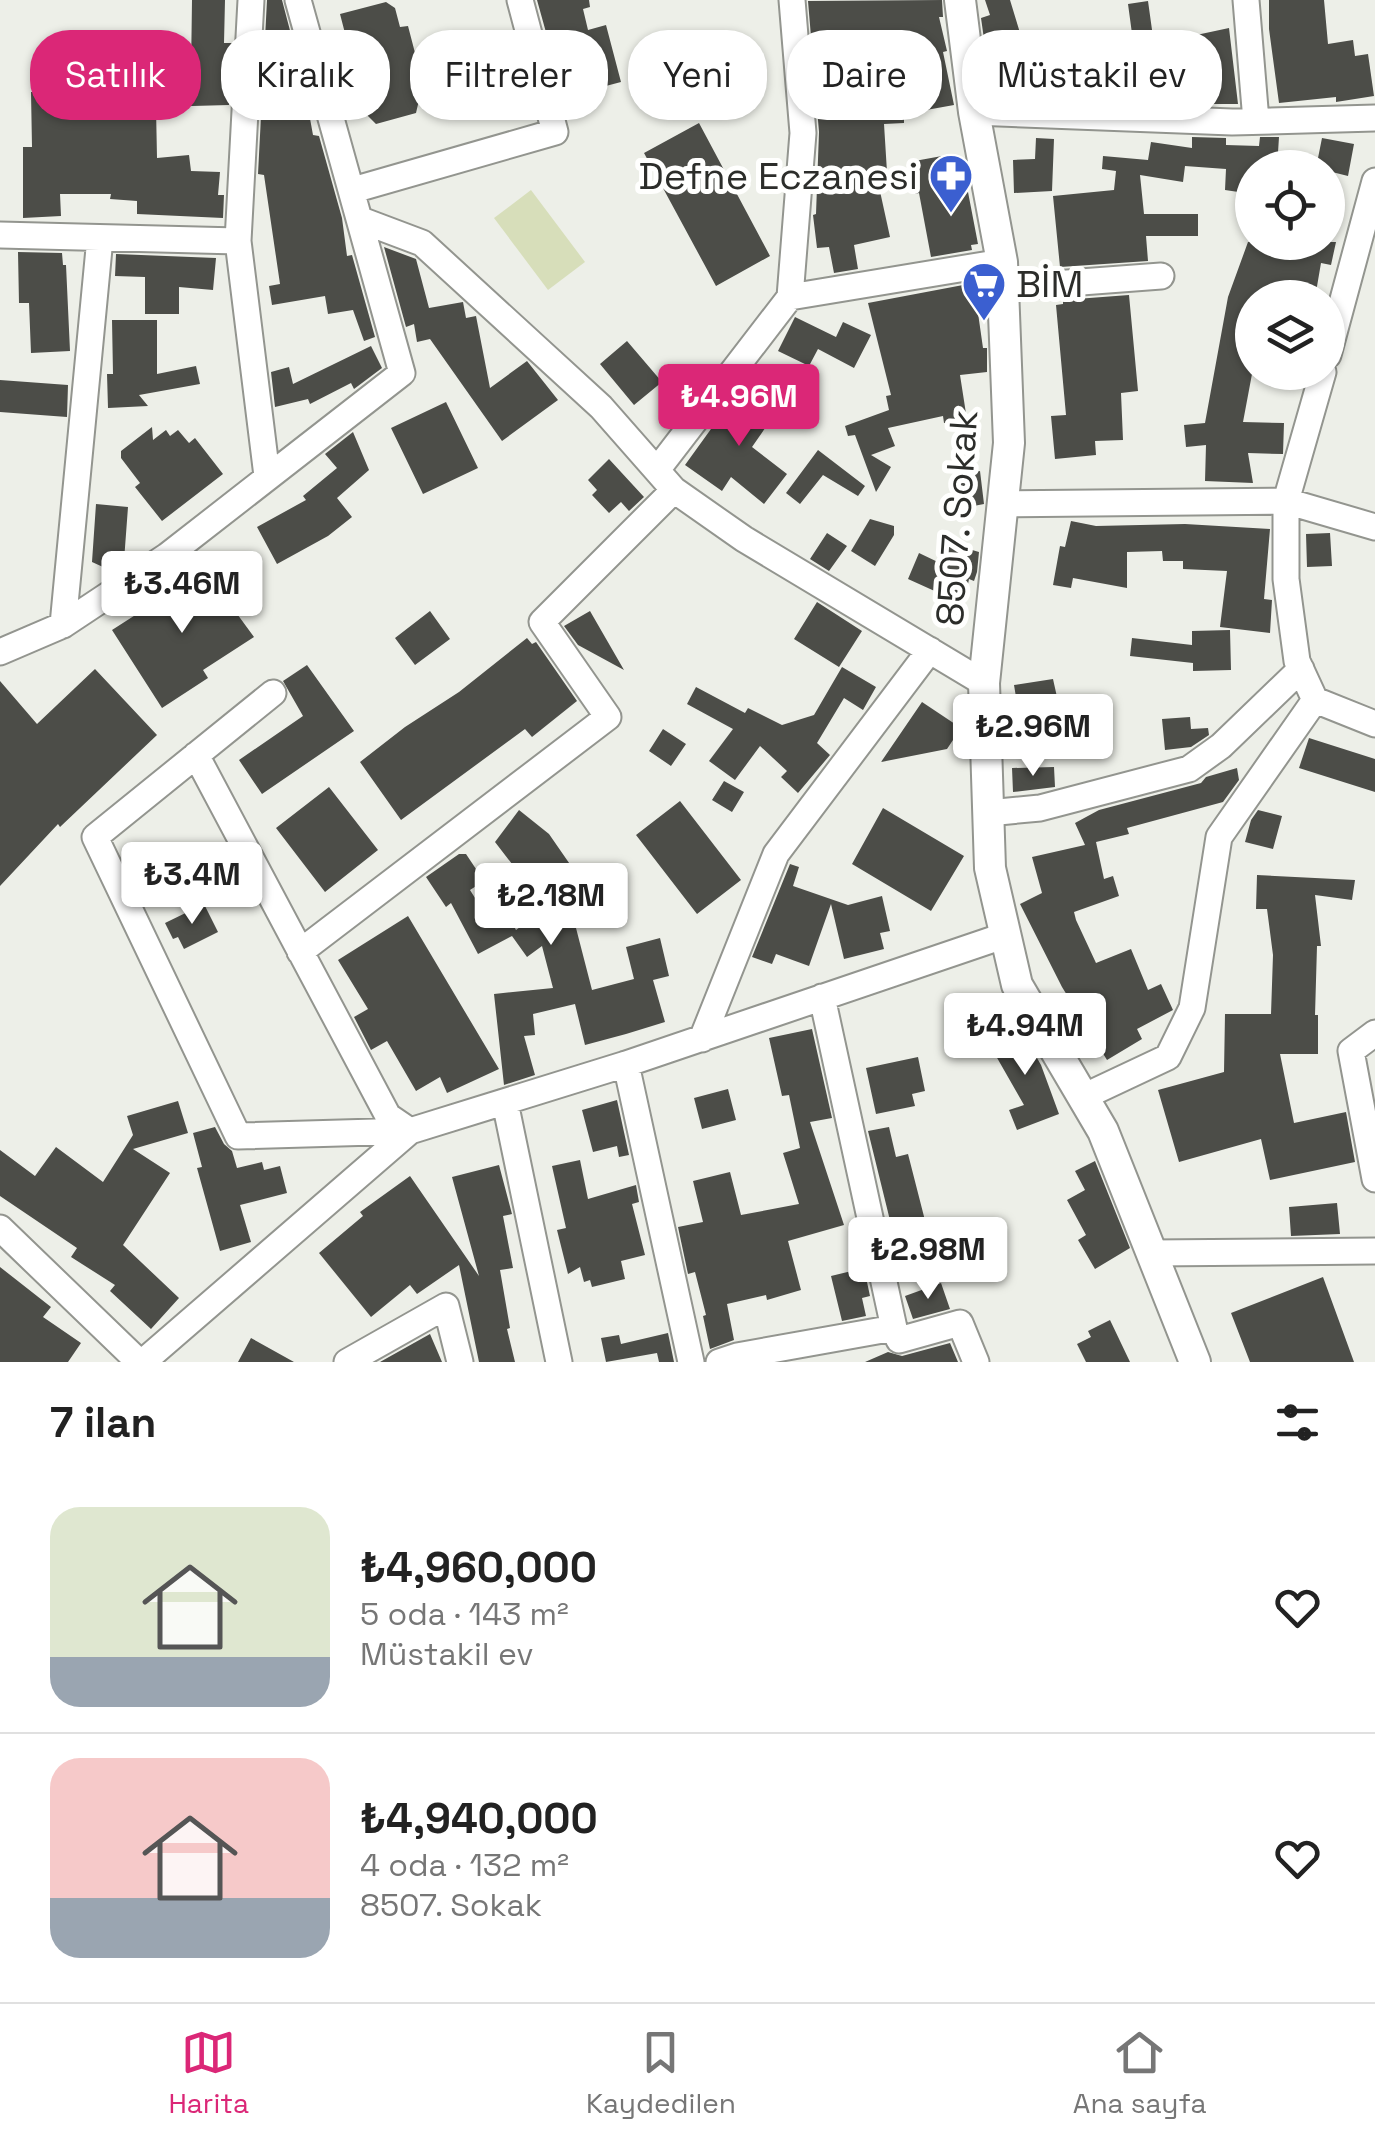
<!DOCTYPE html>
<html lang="tr">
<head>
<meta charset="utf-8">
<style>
  :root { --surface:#fff; --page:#f6f6f6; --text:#222; --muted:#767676; --line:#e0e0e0; --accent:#db2777 }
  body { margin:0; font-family:"Space Grotesk",sans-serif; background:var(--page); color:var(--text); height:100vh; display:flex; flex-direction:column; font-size:38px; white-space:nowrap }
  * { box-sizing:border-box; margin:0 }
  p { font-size:32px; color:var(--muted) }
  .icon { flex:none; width:55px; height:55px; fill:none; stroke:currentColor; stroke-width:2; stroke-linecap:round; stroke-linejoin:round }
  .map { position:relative; height:1362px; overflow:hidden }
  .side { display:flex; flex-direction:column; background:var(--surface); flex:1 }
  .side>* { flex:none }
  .hud { position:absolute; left:30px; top:30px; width:1315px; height:90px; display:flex; gap:20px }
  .tools { position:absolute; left:1235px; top:150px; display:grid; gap:20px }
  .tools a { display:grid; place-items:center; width:110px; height:110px; border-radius:50%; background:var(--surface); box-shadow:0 2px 8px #0004; font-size:50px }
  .price { position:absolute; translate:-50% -85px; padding:0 22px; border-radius:10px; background:#fff; color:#222; font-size:32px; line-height:65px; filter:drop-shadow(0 2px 5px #0008) }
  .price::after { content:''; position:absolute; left:50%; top:60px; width:30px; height:22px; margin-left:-15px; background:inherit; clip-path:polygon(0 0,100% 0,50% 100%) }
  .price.on { background:var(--accent); color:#fff }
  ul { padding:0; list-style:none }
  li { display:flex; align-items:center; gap:30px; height:250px; padding:0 50px }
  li+li { border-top:2px solid var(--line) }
  li span { display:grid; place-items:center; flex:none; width:280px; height:200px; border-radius:30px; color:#555 }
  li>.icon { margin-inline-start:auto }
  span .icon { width:120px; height:120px; fill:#fffc; stroke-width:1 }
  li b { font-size:42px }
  h2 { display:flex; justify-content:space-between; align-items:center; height:120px; padding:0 50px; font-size:42px }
  .tag { padding:0 35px; border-radius:40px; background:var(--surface); box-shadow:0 2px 8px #0004; font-size:35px; line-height:90px }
  .tag.on { background:var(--accent); color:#fff }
  .dock { display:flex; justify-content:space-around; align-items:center; height:140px; border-top:2px solid var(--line); background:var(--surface); font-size:28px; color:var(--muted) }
  .dock a { display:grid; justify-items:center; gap:5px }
  .dock .on { color:var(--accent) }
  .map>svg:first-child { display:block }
  .green { fill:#d7deba }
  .building { fill:#4c4d48 }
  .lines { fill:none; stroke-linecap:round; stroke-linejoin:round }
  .minor-casing { stroke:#93958f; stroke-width:29 }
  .tertiary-casing { stroke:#93958f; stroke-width:34 }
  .minor { stroke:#fff; stroke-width:25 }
  .tertiary { stroke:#fff; stroke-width:30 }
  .labels { text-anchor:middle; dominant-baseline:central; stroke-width:10; stroke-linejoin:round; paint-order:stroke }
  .poi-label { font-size:38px; fill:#2c2d2a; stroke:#fffffe; text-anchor:end }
  .street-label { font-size:38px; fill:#2c2d2a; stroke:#fffffe }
</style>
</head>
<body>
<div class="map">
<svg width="1375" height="1362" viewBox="0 0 1375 1362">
  <rect width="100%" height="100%" fill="#edefe8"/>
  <!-- green -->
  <path class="green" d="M 531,190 L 585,262 L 548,290 L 494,218 Z"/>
  <!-- building -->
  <path class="building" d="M 192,0 L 225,0 L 224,43 L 232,43 L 229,105 L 156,107 L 157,158 L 189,155 L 191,171 L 220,172 L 218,195 L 224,195 L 223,218 L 137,214 L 137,201 L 110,199 L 111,194 L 60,194 L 61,216 L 23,218 L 23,147 L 32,147 L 31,92 L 70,92 L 72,52 L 110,54 L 110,58 L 143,57 L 144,74 L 191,72 Z
    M 267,0 L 282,0 L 303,80 L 313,135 L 319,136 L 342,218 L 347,256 L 352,255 L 375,337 L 364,341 L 353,310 L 328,314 L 325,296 L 272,305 L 269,286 L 280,284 L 264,175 L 258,174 Z
    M 537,0 L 589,0 L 590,7 L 583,9 L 588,30 L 606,25 L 621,82 L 564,97 Z
    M 942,0 L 943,17 L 939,17 L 947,51 L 943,52 L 954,105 L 904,114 L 904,123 L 884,124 L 887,172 L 876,173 L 890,237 L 854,245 L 858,269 L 834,273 L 829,247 L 817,248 L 813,215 L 816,214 L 819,132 L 808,1 Z
    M 985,0 L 1010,0 L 1035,82 L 999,94 L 985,46 L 981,18 L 990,15 Z
    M 1269,0 L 1324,0 L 1328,44 L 1353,40 L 1355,56 L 1368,54 L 1374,96 L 1336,102 L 1336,97 L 1279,103 L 1269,29 Z
    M 1148,1 L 1153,37 L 1172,33 L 1173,40 L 1229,28 L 1238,104 L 1199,104 L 1195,74 L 1137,85 L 1129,42 L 1133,41 L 1128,4 Z
    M 386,2 L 395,8 L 400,27 L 408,26 L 420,72 L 412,74 L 419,100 L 416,113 L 376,124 L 366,114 L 340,14 Z
    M 699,123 L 770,256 L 716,286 L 644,153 Z
    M 1192,137 L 1226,138 L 1226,145 L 1259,146 L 1260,137 L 1279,137 L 1277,168 L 1252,168 L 1252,194 L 1225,190 L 1226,169 L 1185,166 L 1183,182 L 1140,175 L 1144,214 L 1198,214 L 1198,236 L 1146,236 L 1148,261 L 1060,267 L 1053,196 L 1114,190 L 1116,171 L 1102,169 L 1103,156 L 1148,160 L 1151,142 L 1192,148 Z
    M 1036,138 L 1054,139 L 1052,191 L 1014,193 L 1013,160 L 1035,159 Z
    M 1322,138 L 1354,144 L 1348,176 L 1328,171 L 1328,168 L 1316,168 Z
    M 942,156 L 950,195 L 968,192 L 978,244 L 971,245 L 972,250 L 931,257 L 919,193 L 915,194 L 909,162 Z
    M 1248,242 L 1336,242 L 1331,265 L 1321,263 L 1315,298 L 1252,298 L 1252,374 L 1243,422 L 1284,423 L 1283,454 L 1248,453 L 1253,483 L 1205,481 L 1206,445 L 1186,447 L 1184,425 L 1205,423 L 1228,297 Z
    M 384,247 L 416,259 L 429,308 L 463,302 L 466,318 L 476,316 L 490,388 L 527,361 L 558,400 L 502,441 L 430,339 L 417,342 L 414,324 L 406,327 Z
    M 18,252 L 62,253 L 63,265 L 66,265 L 70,351 L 31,353 L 29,303 L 19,303 Z
    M 116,254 L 216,258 L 213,290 L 179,287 L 179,314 L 145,314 L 145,277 L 115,276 Z
    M 979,282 L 984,311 L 978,313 L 983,348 L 987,348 L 987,372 L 960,375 L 967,420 L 944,423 L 943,416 L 888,428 L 895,446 L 871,455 L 891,467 L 876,492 L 855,435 L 848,436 L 845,426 L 889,410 L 886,396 L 891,395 L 868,303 Z
    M 1129,295 L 1138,391 L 1121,393 L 1123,440 L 1095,441 L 1096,455 L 1055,459 L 1051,416 L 1066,415 L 1056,305 L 1063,304 L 1063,300 Z
    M 795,317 L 836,337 L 843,322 L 871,335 L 854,368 L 818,349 L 809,366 L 778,351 Z
    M 112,320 L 157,320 L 157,374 L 196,366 L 200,384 L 139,395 L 148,406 L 108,408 L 107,374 L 113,374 Z
    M 627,341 L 662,382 L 634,405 L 600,364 Z
    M 371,346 L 382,368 L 354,389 L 351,383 L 310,404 L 308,399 L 275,407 L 271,372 L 289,367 L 293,384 Z
    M 0,380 L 68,385 L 67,417 L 0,412 Z
    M 742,386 L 777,411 L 752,447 L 787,474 L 764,504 L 731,477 L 722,491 L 685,465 Z
    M 446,402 L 478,468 L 423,494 L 391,428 Z
    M 152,427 L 153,440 L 166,430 L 170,436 L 178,430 L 189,443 L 195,438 L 223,474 L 162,521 L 135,487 L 140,483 L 121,458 L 121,451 Z
    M 353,432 L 369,470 L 337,498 L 352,517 L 328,536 L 277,564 L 257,527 L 306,500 L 303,496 L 337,468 L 325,454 Z
    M 818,450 L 865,486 L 858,496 L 823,475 L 800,504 L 786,493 Z
    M 609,459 L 644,497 L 629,511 L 621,502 L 609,513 L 592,495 L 597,490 L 588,480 Z
    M 980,471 L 984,504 L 958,509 L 952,476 Z
    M 96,504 L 128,507 L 124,561 L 103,567 L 92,562 Z
    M 870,519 L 894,526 L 894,535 L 875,566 L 851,551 Z
    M 1071,521 L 1096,526 L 1185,524 L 1270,529 L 1264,599 L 1272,600 L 1270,633 L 1220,627 L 1227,571 L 1183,569 L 1183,561 L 1163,561 L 1162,551 L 1127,552 L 1127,588 L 1073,578 L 1071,588 L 1053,585 L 1060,546 L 1065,547 Z
    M 827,533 L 847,546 L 829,571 L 810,559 Z
    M 1330,533 L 1332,566 L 1307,567 L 1306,534 Z
    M 948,543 L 979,552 L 977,572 L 974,581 L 969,579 L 960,625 L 934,620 L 939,593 L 908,579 L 919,553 L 942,564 Z
    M 202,566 L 254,637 L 203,670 L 208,678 L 162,708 L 112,630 L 179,587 L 176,583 Z
    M 817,602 L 862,631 L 839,667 L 794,639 Z
    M 430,611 L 450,639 L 415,665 L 395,638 Z
    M 590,611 L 624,670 L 578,645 L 564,626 Z
    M 1230,630 L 1231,670 L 1193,671 L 1193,663 L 1130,656 L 1132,638 L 1192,645 L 1192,631 Z
    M 527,638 L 532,644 L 536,642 L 577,701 L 532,737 L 525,729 L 401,820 L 360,762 L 405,727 L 459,692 Z
    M 307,665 L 354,731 L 262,794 L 239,760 L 303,716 L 283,681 Z
    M 842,667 L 876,687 L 863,710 L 844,698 L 817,743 L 830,755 L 798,793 L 781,777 L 787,771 L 760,746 L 735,780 L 709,761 L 733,729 L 687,704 L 696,687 L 745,713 L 748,708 L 782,725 L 814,715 Z
    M 95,669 L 157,735 L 60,827 L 58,824 L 0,886 L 0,681 L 37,724 Z
    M 1053,679 L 1063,724 L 1022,733 L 1014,685 Z
    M 922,702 L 961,728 L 947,749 L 881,762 Z
    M 1190,717 L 1191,729 L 1208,728 L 1209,735 L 1191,747 L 1165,750 L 1162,719 Z
    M 663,729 L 686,744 L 671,766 L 649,751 Z
    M 1309,738 L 1375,759 L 1375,792 L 1299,768 Z
    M 1054,767 L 1055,787 L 1013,792 L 1012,768 Z
    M 1237,768 L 1239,780 L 1223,802 L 1127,828 L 1129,834 L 1096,842 L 1104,879 L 1113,876 L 1119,896 L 1074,912 L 1076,920 L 1096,963 L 1131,949 L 1148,990 L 1161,984 L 1173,1010 L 1137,1029 L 1142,1039 L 1107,1060 L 1062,987 L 1020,904 L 1042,893 L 1032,857 L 1085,845 L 1075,823 L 1099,810 L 1201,783 L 1206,777 Z
    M 724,781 L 744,792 L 732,812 L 712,800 Z
    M 329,787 L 378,850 L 325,892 L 276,828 Z
    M 680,801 L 741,880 L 697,914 L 636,835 Z
    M 883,808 L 964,856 L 931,911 L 852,864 Z
    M 519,810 L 549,834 L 576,873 L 592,924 L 576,928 L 592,990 L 634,979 L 626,947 L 660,938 L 669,976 L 653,980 L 665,1022 L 626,1034 L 585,1045 L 575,1004 L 533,1014 L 535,1035 L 524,1036 L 535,1075 L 504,1085 L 494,994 L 553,988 L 542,946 L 527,957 L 512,936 L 478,954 L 451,903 L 446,907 L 426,877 L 459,854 L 466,854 L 484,881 L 470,890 L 487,917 L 504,908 L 516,930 L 546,908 L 495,842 Z
    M 1258,810 L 1282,816 L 1273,849 L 1245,842 L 1251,820 Z
    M 790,864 L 799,867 L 793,886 L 848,905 L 882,896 L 890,931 L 880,933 L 884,949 L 844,959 L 831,904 L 809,966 L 776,954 L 772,964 L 752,957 Z
    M 1257,875 L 1355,880 L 1352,900 L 1315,895 L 1321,946 L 1317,946 L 1315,1015 L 1318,1015 L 1318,1054 L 1280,1054 L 1294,1123 L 1346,1112 L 1355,1162 L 1270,1180 L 1261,1139 L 1179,1162 L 1158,1090 L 1224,1072 L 1225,1014 L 1271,1014 L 1273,955 L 1267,909 L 1256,909 Z
    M 204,904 L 218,932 L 184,949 L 178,937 L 173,939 L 165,923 Z
    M 408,916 L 499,1069 L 447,1093 L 440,1077 L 416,1091 L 387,1041 L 371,1050 L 354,1017 L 368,1009 L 338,960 Z
    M 1018,1025 L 1041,1065 L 1059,1114 L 1017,1130 L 1009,1110 L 1024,1105 L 988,1042 Z
    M 812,1029 L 832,1118 L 810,1122 L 844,1225 L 788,1241 L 801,1290 L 767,1300 L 766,1295 L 727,1304 L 734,1340 L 710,1349 L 703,1316 L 706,1315 L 695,1272 L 688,1274 L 678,1227 L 703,1222 L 693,1181 L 730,1172 L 741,1215 L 799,1204 L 783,1153 L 800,1148 L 789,1095 L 782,1096 L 769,1038 Z
    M 918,1057 L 925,1091 L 912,1094 L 915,1106 L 876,1114 L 866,1068 Z
    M 728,1089 L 736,1120 L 702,1129 L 694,1098 Z
    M 617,1100 L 629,1155 L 619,1157 L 617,1146 L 593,1152 L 582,1110 Z
    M 178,1101 L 188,1133 L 133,1149 L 170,1173 L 123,1245 L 179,1298 L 151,1329 L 110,1291 L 115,1285 L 71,1257 L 77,1248 L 0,1196 L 0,1150 L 35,1176 L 56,1147 L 103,1182 L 133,1135 L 127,1116 Z
    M 215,1127 L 224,1144 L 232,1151 L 237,1168 L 262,1162 L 264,1170 L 280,1166 L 287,1193 L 240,1205 L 251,1242 L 220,1251 L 197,1168 L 202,1167 L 193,1133 Z
    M 889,1127 L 896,1157 L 908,1154 L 930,1240 L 923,1242 L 927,1253 L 900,1261 L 868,1131 Z
    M 580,1160 L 588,1199 L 636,1185 L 639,1202 L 632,1204 L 645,1255 L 621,1261 L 625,1279 L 592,1287 L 590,1280 L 584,1282 L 580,1267 L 568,1274 L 557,1230 L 566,1228 L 552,1166 Z
    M 1095,1161 L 1130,1248 L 1095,1269 L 1078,1240 L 1086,1235 L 1067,1200 L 1085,1190 L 1075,1171 Z
    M 499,1165 L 512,1214 L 503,1216 L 513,1268 L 500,1270 L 510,1328 L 507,1329 L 515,1362 L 479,1362 L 459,1265 L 417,1294 L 410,1285 L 371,1317 L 319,1253 L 363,1216 L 360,1212 L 410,1176 L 479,1276 L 452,1177 Z
    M 1337,1203 L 1340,1234 L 1291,1236 L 1289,1207 Z
    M 0,1267 L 51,1307 L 43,1317 L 81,1343 L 68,1362 L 0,1362 Z
    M 864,1268 L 870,1296 L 862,1298 L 866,1316 L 842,1321 L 831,1276 Z
    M 1323,1277 L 1354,1362 L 1250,1362 L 1231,1313 Z
    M 941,1283 L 950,1309 L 913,1319 L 905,1296 Z
    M 1110,1320 L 1130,1362 L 1086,1362 L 1077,1344 L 1091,1337 L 1088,1331 Z
    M 668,1333 L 674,1362 L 659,1362 L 657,1353 L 606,1362 L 601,1338 L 619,1335 L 621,1344 Z
    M 430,1334 L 442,1362 L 380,1362 Z
    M 251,1338 L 294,1362 L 238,1362 Z
    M 950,1343 L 958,1362 L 865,1362 L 888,1352 L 902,1356 Z"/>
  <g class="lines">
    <defs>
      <path id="minor" d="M 251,0 L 238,241 L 267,476
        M 1246,0 L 1256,121
        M 974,112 L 1232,122 L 1375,118
        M 353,190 L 555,132 L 520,0
        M 361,220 L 422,243 L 601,407 L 674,490 L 744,539 L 984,683
        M 0,235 L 238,241
        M 1001,288 L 1161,276
        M 790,297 L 1002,262
        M 1328,355 L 1375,181
        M 1323,372 L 1286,501 L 1286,579 L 1297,661 L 1315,700 L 1375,724
        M 657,470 L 790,297 L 803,133 L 792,0
        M 1003,504 L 1286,501 L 1375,527
        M 63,625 L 100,238
        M 0,652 L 63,625 L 167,556 L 402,373 L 298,0
        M 273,693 L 95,837 L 238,1136 L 410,1131
        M 196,755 L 388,1116 L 410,1131
        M 988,813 L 1040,808 L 1189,769 L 1221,746 L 1301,669
        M 300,952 L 608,717 L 542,622 L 674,490
        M 1375,1033 L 1351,1051 L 1375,1179
        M 702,1039 L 776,854 L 930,650
        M 626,1064 L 691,1362
        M 1083,1097 L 1168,1057 L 1192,1008 L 1219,837 L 1315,700
        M 505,1102 L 559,1362
        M 0,1228 L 139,1362
        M 1151,1253 L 1375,1251
        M 894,1328 L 899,1340 L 960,1323 L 976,1362
        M 143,1362 L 410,1131 L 626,1064 L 1006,935
        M 347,1362 L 446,1306 L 460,1362
        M 719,1362 L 737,1356 L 894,1328 L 822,997"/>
      <path id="tertiary" d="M 960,0 L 974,112 L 1002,262 L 1009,443 L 984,683 L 990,868 L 1017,985 L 1103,1131 L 1195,1362"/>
    </defs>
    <!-- minor casing -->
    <use href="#minor" class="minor-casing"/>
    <!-- tertiary casing -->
    <use href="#tertiary" class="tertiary-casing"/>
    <!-- minor -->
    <use href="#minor" class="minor"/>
    <!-- tertiary -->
    <use href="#tertiary" class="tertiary"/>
  </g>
  <!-- icons -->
  <defs>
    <symbol id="pharmacy-pin" viewBox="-11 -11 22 30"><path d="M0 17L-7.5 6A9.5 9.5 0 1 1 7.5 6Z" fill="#3b5fd0" stroke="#fffffe"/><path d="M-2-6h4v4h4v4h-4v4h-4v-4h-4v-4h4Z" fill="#fff"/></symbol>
    <symbol id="supermarket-pin" viewBox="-11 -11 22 30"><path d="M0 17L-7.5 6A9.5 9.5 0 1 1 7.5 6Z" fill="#3b5fd0" stroke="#fffffe"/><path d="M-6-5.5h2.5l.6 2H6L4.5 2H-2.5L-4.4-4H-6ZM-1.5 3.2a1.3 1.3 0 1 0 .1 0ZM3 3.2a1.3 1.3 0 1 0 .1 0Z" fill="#fff"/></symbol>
  </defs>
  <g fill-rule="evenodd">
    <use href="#pharmacy-pin" x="926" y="151" width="50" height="68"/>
    <use href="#supermarket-pin" x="959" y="259" width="50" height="68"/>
  </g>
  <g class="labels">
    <!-- poi labels -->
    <g class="poi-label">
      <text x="918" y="176">Defne Eczanesi</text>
      <text x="1016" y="284" text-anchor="start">BİM</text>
    </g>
    <!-- street labels -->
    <g class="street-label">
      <text transform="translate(957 518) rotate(-86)">8507. Sokak</text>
    </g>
  </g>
</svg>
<div class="tools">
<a><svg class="icon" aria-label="locate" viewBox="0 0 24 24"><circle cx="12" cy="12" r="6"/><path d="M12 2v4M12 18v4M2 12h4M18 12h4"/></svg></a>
<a><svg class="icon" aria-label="layers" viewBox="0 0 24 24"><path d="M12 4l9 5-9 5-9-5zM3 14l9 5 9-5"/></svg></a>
</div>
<b class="price on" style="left:739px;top:449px">₺4.96M</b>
<b class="price" style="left:182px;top:636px">₺3.46M</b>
<b class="price" style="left:1033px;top:779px">₺2.96M</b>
<b class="price" style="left:192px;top:927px">₺3.4M</b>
<b class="price" style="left:551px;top:948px">₺2.18M</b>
<b class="price" style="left:1025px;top:1078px">₺4.94M</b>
<b class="price" style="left:928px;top:1302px">₺2.98M</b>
<div class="hud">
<a class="tag on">Satılık</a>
<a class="tag">Kiralık</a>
<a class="tag">Filtreler</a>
<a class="tag">Yeni</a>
<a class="tag">Daire</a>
<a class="tag">Müstakil ev</a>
</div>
</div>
<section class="side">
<h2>7 ilan<svg class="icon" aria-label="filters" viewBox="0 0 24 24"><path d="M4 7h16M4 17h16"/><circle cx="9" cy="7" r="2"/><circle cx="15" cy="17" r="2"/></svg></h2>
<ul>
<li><span style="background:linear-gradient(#dfe7d0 75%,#9aa5b1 0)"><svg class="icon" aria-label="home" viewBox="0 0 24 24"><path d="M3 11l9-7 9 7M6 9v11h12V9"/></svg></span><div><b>₺4,960,000</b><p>5 oda · 143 m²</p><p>Müstakil ev</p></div><svg class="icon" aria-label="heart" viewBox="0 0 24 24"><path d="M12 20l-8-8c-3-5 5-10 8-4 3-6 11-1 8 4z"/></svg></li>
<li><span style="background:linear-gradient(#f6c9c9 70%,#9aa5b1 0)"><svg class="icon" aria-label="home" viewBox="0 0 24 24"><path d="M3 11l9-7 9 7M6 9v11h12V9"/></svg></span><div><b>₺4,940,000</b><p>4 oda · 132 m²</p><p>8507. Sokak</p></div><svg class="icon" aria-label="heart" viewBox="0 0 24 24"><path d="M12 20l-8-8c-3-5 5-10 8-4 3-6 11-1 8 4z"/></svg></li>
</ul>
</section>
<nav class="dock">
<a class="on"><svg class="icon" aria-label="map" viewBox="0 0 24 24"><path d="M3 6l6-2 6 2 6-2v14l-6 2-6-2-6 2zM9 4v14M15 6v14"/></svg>Harita</a>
<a><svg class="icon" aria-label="saved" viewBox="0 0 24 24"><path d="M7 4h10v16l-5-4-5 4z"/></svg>Kaydedilen</a>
<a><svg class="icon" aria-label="home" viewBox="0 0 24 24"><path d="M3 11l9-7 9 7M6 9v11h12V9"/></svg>Ana sayfa</a>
</nav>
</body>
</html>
